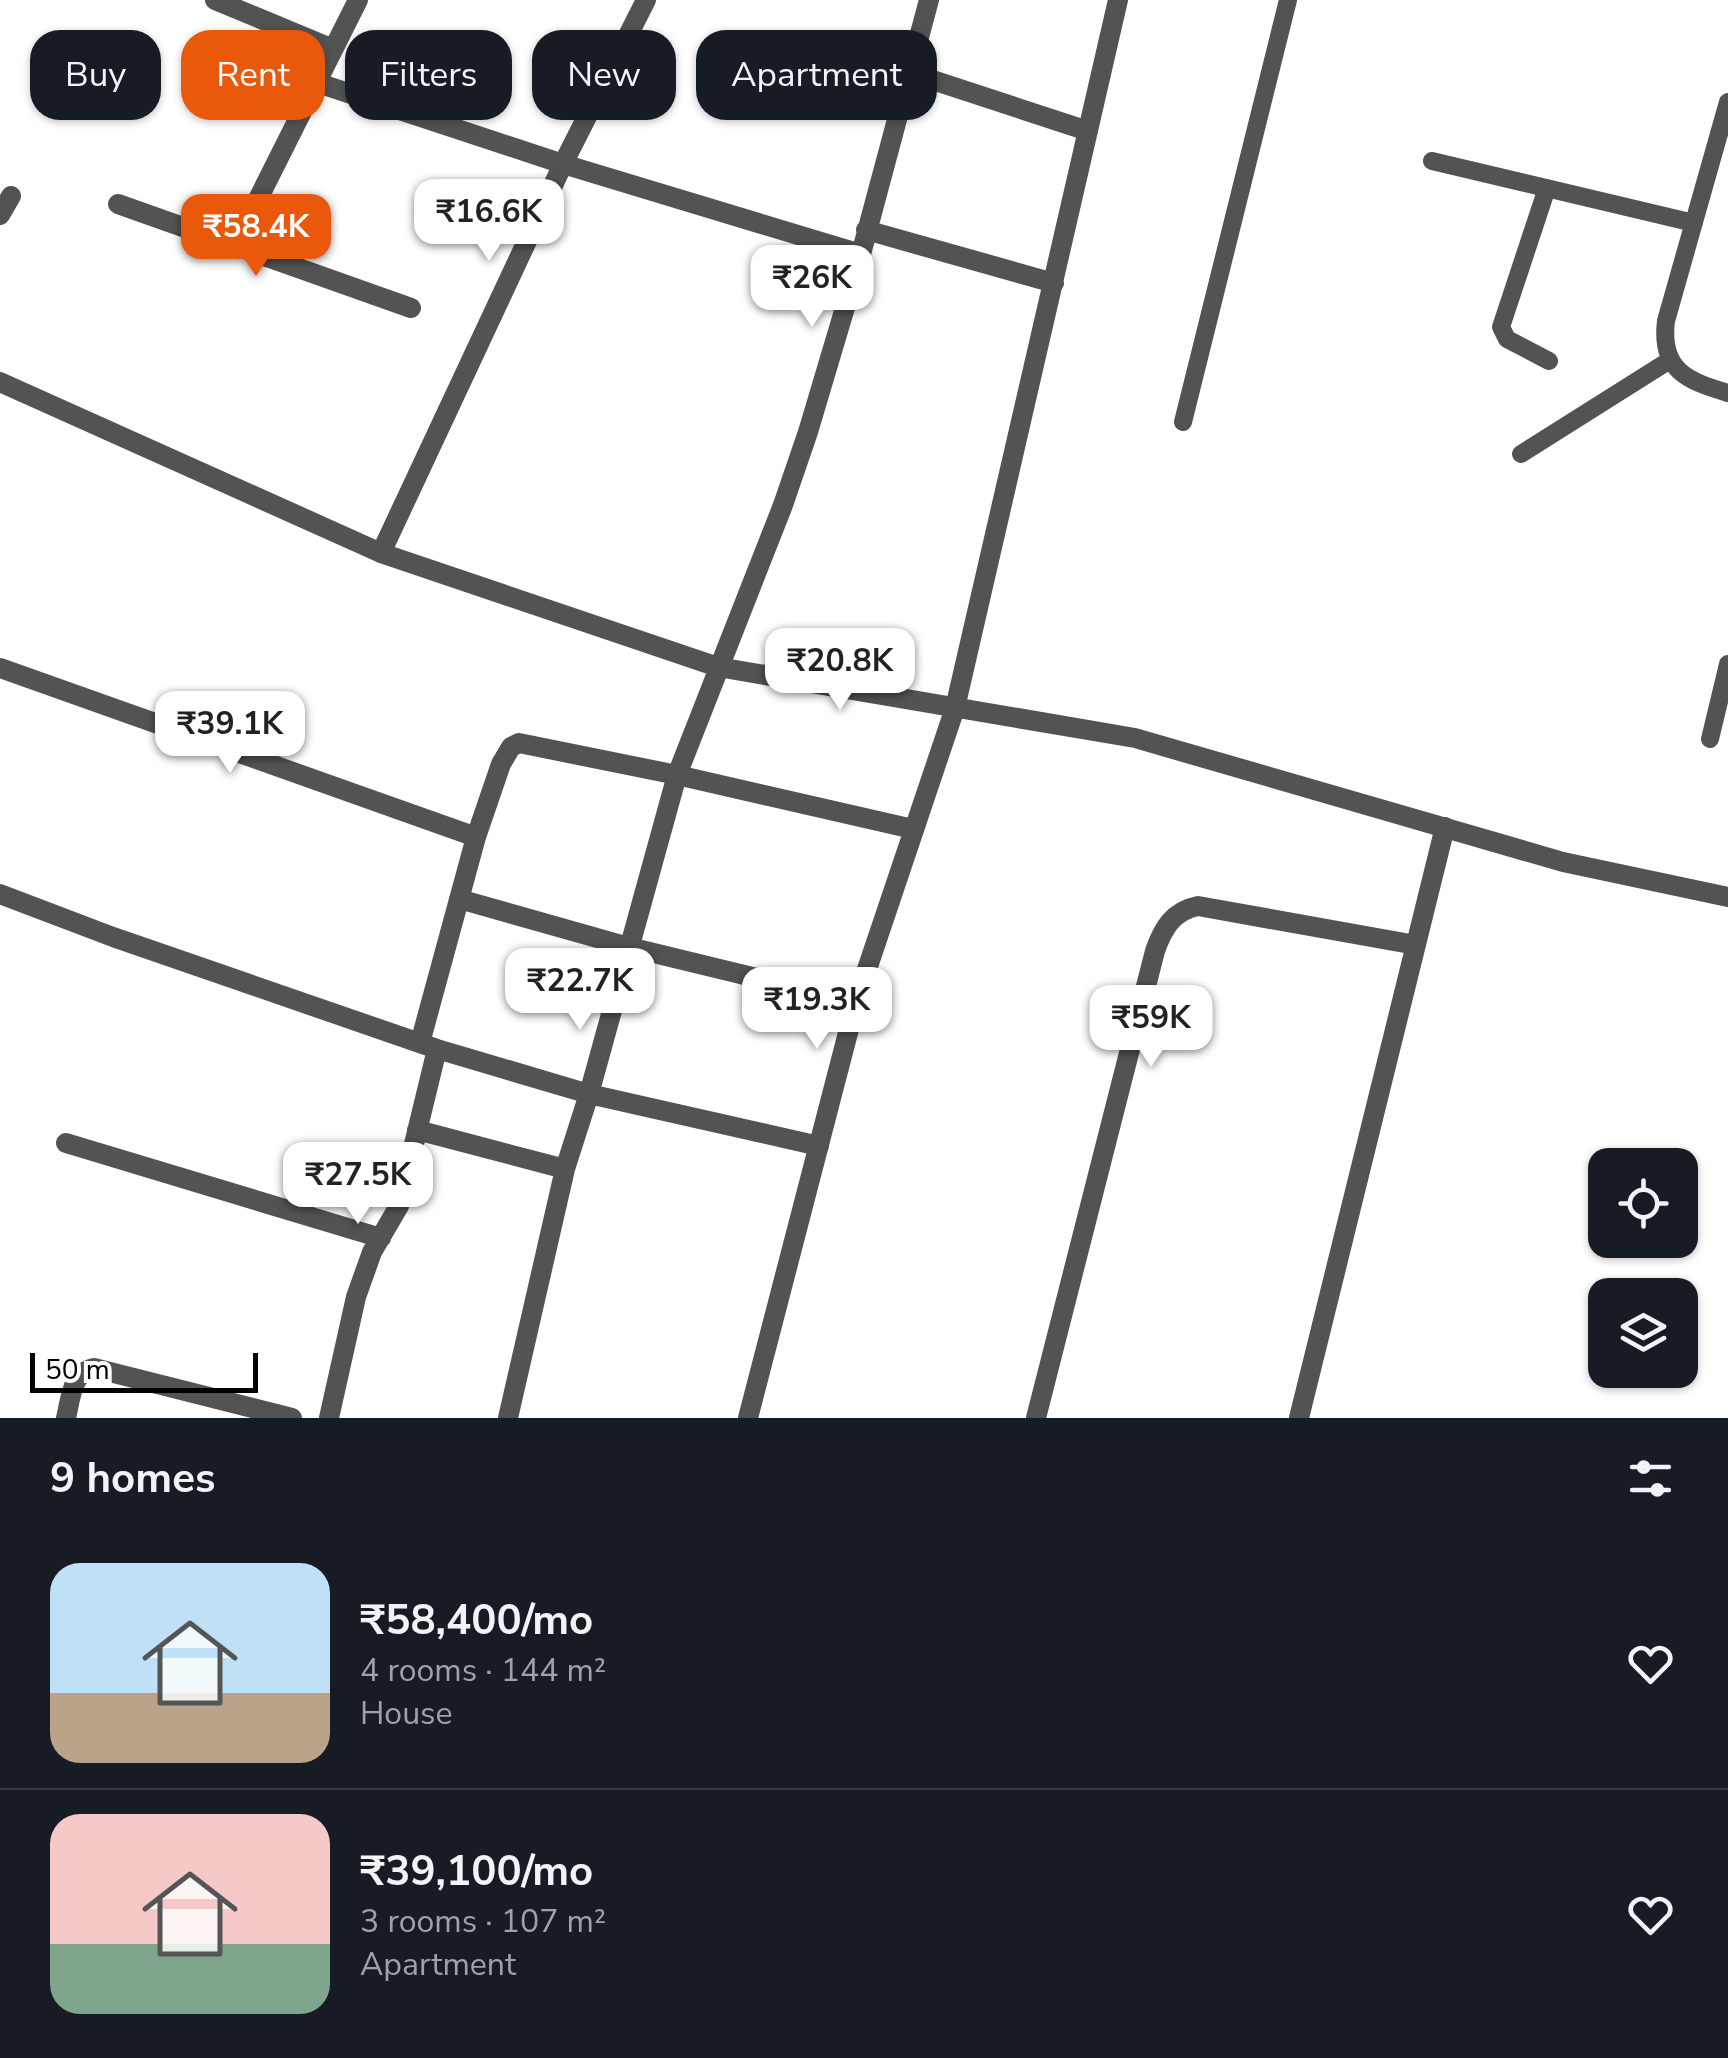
<!DOCTYPE html>
<html lang="en">
<head>
<meta charset="utf-8">
<style>
  :root { --surface:#171b24; --page:#242831; --text:#f1f3f6; --muted:#9ea1a6; --line:#363941; --accent:#ea580c }
  body { margin:0; font-family:"Nunito Sans",sans-serif; background:var(--page); color:var(--text); height:100vh; display:flex; flex-direction:column; font-size:38px; white-space:nowrap }
  * { box-sizing:border-box; margin:0 }
  p { font-size:32px; color:var(--muted) }
  .icon { flex:none; width:55px; height:55px; fill:none; stroke:currentColor; stroke-width:2; stroke-linecap:round; stroke-linejoin:round }
  .map { position:relative; height:1418px; overflow:hidden }
  .details { display:flex; flex-direction:column; background:var(--surface); flex:1 }
  .details>* { flex:none }
  .top-card { position:absolute; left:30px; top:30px; width:1000px; height:90px; display:flex; gap:20px }
  .fabs { position:absolute; left:1588px; top:1148px; display:grid; gap:20px }
  .fabs a { display:grid; place-items:center; width:110px; height:110px; border-radius:20px; background:var(--surface); box-shadow:0 2px 8px #0004; font-size:50px }
  .scale { position:absolute; left:30px; bottom:25px; width:228px; box-sizing:border-box; padding-left:10px; border:5px solid #000; border-top:0; font-size:28px; line-height:35px; white-space:nowrap; color:#000; -webkit-text-stroke:8px #fff; paint-order:stroke }
  .price { position:absolute; translate:-50% -85px; padding:0 22px; border-radius:20px; background:#fff; color:#222; font-size:32px; line-height:65px; filter:drop-shadow(0 2px 5px #0008) }
  .price::after { content:''; position:absolute; left:50%; top:60px; width:30px; height:22px; margin-left:-15px; background:inherit; clip-path:polygon(0 0,100% 0,50% 100%) }
  .price.selected { background:var(--accent); color:#fff }
  ul { padding:0; list-style:none }
  li { display:flex; align-items:center; gap:30px; height:250px; padding:0 50px }
  li+li { border-top:2px solid var(--line) }
  li span { display:grid; place-items:center; flex:none; width:280px; height:200px; border-radius:30px; color:#555 }
  li>.icon { margin-inline-start:auto }
  span .icon { width:120px; height:120px; fill:#fffc; stroke-width:1 }
  li b { font-size:42px }
  h2 { display:flex; justify-content:space-between; align-items:center; height:120px; padding:0 50px; font-size:42px }
  .chip { padding:0 35px; border-radius:30px; background:var(--surface); box-shadow:0 2px 8px #0004; font-size:35px; line-height:90px }
  .chip.selected { background:var(--accent); color:#fff }
  .map>svg:first-child { display:block }
  .lines { fill:none; stroke-linecap:round; stroke-linejoin:round }
  .service { stroke:#535353; stroke-width:18 }
  .minor { stroke:#535353; stroke-width:20 }
  .tertiary { stroke:#535353; stroke-width:20 }
</style>
</head>
<body>
<div class="map">
<svg width="1728" height="1418" viewBox="0 0 1728 1418">
  <rect width="100%" height="100%" fill="#fff"/>
  <g class="lines">
    <!-- service -->
    <path class="service" d="M 1728,102 L 1666,321 C 1660,370 1687,381 1728,393
      M 1432,161 L 1694,223
      M 1547,188 L 1501,327 L 1507,339 L 1549,361
      M 1183,422 L 1288,0
      M 1521,454 L 1670,360
      M 1710,739 L 1728,664"/>
    <!-- minor -->
    <path class="minor" d="M 215,0 L 333,49
      M 200,44 L 563,164 L 861,254
      M 908,72 L 1088,131
      M 118,204 L 411,308
      M 0,215 L 11,196
      M 866,230 L 1054,283
      M 235,245 L 358,0
      M 381,553 L 563,164 L 646,0
      M 0,668 L 476,837
      M 0,894 L 113,937 L 437,1049 L 589,1094 L 819,1146
      M 459,899 L 629,947 L 856,1002
      M 420,1043 L 476,837 L 501,764 L 511,747 L 519,743 L 677,775 L 913,829
      M 417,1130 L 565,1169
      M 66,1143 L 381,1238
      M 66,1418 C 71,1398 71,1373 94,1368 L 292,1418
      M 329,1418 L 356,1297 L 372,1252 L 399,1206 L 437,1049
      M 508,1418 L 565,1169 L 589,1094 L 677,775 L 783,505 L 808,432 L 861,254 L 929,0
      M 748,1418 L 856,1002 L 955,708 L 1118,0
      M 1036,1418 L 1155,951 C 1163,928 1173,911 1198,906 L 1416,945
      M 1299,1418 L 1445,827"/>
    <!-- tertiary -->
    <path class="tertiary" d="M 0,382 L 381,553 L 718,667 L 1135,738 L 1563,862 L 1728,897"/>
  </g>
</svg>
<div class="fabs">
<a><svg class="icon" aria-label="locate" viewBox="0 0 24 24"><circle cx="12" cy="12" r="6"/><path d="M12 2v4M12 18v4M2 12h4M18 12h4"/></svg></a>
<a><svg class="icon" aria-label="layers" viewBox="0 0 24 24"><path d="M12 4l9 5-9 5-9-5zM3 14l9 5 9-5"/></svg></a>
</div>
<div class="scale">50 m</div>
<b class="price" style="left:489px;top:264px">₹16.6K</b>
<b class="price selected" style="left:256px;top:279px">₹58.4K</b>
<b class="price" style="left:812px;top:330px">₹26K</b>
<b class="price" style="left:840px;top:713px">₹20.8K</b>
<b class="price" style="left:230px;top:776px">₹39.1K</b>
<b class="price" style="left:580px;top:1033px">₹22.7K</b>
<b class="price" style="left:817px;top:1052px">₹19.3K</b>
<b class="price" style="left:1151px;top:1070px">₹59K</b>
<b class="price" style="left:358px;top:1227px">₹27.5K</b>
<div class="top-card">
<a class="chip">Buy</a>
<a class="chip selected">Rent</a>
<a class="chip">Filters</a>
<a class="chip">New</a>
<a class="chip">Apartment</a>
</div>
</div>
<section class="details">
<h2>9 homes<svg class="icon" aria-label="filters" viewBox="0 0 24 24"><path d="M4 7h16M4 17h16"/><circle cx="9" cy="7" r="2"/><circle cx="15" cy="17" r="2"/></svg></h2>
<ul>
<li><span style="background:linear-gradient(#bfe0f5 65%,#b9a48a 0)"><svg class="icon" aria-label="home" viewBox="0 0 24 24"><path d="M3 11l9-7 9 7M6 9v11h12V9"/></svg></span><div><b>₹58,400/mo</b><p>4 rooms · 144 m²</p><p>House</p></div><svg class="icon" aria-label="heart" viewBox="0 0 24 24"><path d="M12 20l-8-8c-3-5 5-10 8-4 3-6 11-1 8 4z"/></svg></li>
<li><span style="background:linear-gradient(#f6c9c9 65%,#7fa58c 0)"><svg class="icon" aria-label="home" viewBox="0 0 24 24"><path d="M3 11l9-7 9 7M6 9v11h12V9"/></svg></span><div><b>₹39,100/mo</b><p>3 rooms · 107 m²</p><p>Apartment</p></div><svg class="icon" aria-label="heart" viewBox="0 0 24 24"><path d="M12 20l-8-8c-3-5 5-10 8-4 3-6 11-1 8 4z"/></svg></li>
</ul>
</section>
</body>
</html>
